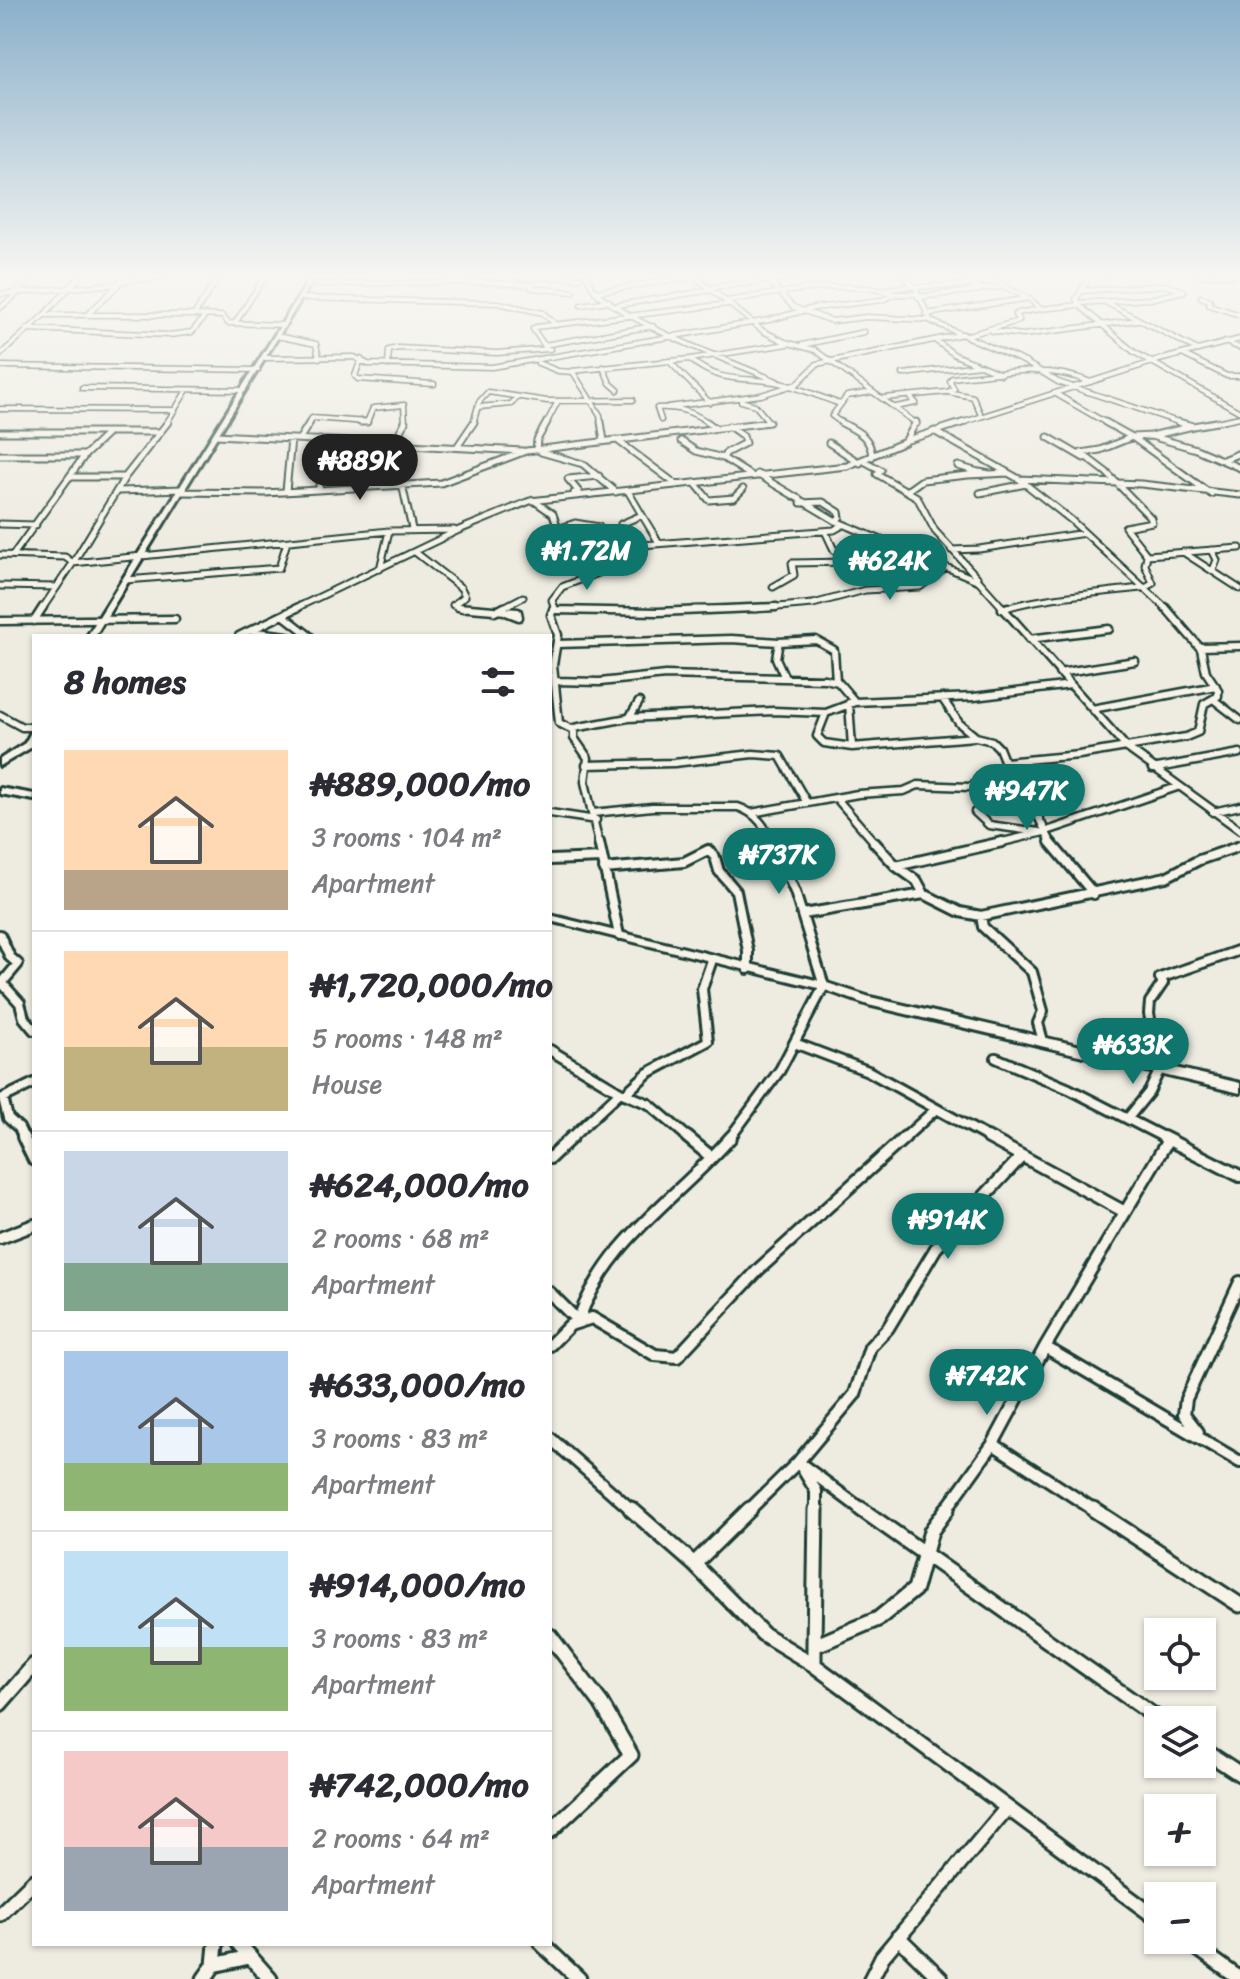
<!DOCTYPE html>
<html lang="en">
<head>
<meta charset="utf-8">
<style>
  :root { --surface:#fff; --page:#f2f2f3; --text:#2b2b33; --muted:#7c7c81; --line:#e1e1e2; --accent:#0f766e }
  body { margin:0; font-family:Sriracha,sans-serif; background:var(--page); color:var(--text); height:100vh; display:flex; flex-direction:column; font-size:30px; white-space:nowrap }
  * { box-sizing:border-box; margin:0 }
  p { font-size:26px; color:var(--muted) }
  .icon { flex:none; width:44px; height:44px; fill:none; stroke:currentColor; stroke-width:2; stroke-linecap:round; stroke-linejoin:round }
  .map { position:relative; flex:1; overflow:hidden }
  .sheet { position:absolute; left:32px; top:634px; width:520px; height:1312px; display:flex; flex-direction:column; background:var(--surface); border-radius:0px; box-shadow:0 2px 6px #0004 }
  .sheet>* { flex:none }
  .controls { position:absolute; left:1144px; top:1618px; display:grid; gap:16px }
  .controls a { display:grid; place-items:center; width:72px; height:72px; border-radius:0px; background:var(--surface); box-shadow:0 2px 6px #0004; font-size:40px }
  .price { position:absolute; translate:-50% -68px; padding:0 18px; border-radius:28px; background:var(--accent); color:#fff; font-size:26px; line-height:52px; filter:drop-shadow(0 2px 4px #0008) }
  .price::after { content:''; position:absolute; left:50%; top:48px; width:24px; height:18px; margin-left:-12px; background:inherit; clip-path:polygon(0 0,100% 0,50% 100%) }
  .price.active { background:#222; color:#fff }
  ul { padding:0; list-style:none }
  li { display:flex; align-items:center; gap:24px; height:200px; padding:0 32px }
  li+li { border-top:2px solid var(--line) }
  li span { display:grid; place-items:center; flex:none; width:224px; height:160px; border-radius:0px; color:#555 }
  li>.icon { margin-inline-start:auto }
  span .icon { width:96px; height:96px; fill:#fffc; stroke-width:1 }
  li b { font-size:34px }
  h2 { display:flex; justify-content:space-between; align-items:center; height:96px; padding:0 32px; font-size:34px }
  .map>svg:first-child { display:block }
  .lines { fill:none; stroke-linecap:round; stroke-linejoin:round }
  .street-far5-casing { stroke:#1f3d34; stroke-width:7 }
  .street-far4-casing { stroke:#1f3d34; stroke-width:9 }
  .street-far3-casing { stroke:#1f3d34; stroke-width:11 }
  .street-far2-casing { stroke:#1f3d34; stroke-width:14 }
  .street-far1-casing { stroke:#1f3d34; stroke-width:16 }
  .street-casing { stroke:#1f3d34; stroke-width:19 }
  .secondary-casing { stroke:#1f3d34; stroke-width:6 }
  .street-far5 { stroke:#f7f3e8; stroke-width:4 }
  .street-far4 { stroke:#f7f3e8; stroke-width:5 }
  .street-far3 { stroke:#f7f3e8; stroke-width:6 }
  .street-far2 { stroke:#f7f3e8; stroke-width:8 }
  .street-far1 { stroke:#f7f3e8; stroke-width:10 }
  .street { stroke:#f7f3e8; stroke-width:13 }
  .secondary { fill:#f7f3e8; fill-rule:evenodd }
</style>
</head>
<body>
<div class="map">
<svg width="1240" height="1979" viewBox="0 0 1240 1979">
  <rect width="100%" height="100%" fill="#eeece1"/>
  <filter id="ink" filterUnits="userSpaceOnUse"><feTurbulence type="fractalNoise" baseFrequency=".0125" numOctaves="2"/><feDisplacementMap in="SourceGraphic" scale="16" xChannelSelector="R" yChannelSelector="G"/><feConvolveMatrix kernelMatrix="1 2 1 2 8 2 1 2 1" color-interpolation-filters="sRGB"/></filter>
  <g filter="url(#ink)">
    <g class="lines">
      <defs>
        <path id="street-far5" d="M 220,275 L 194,315 L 222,316 L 228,323 L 283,325
          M 586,275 C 590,282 593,291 599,295 C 644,330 724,359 777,381
          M 693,275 L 763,331 L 785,342 L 815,350 L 917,424
          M 902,275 L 915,287
          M 957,275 L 980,289 L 1006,287 L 1031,300 L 1040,309 L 1018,313 L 1015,315 L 1019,320 L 1015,322 L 968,335
          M 988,275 L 1006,287
          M 1086,275 L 1087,281 L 1076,299 L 1079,305 L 1134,352 L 1240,412
          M 1100,275 L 1110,275
          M 1199,275 L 1233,275
          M 123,281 L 180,275
          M 769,281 L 793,307 L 832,321 L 867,317 L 930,320
          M 309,284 L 482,282 L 533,285 L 532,288 L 573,292
          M 507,284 L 508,277 L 580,278
          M 972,285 L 915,287 L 931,321 L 1025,362 L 1058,382 L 1184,424
          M 708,288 L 817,275
          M 888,289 L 913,286
          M 595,292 L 695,276
          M 0,294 L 118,284 L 127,275
          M 14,294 L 33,275
          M 918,297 L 980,290
          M 1201,297 L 1210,300 L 1209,305 L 1240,315
          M 300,298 L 498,303 L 543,313 L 556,325
          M 725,301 C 775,294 847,277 895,294
          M 1105,302 L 1196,349
          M 1078,303 L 1150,299 L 1184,291 L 1165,285 L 1081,291
          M 581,305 L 609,301
          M 618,305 L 711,290
          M 0,308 L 17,294
          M 1040,309 L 1079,305
          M 88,314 L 118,285
          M 926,314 L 1024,299
          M 44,315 L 194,315
          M 235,323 L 266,275
          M 27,329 L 170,335 L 192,332 L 206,315
          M 992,331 L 1023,335 L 1138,320
          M 277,336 L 316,344 L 319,358
          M 936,341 L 955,355 L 975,363
          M 1225,342 L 1240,348
          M 544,345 L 653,326
          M 802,345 L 864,332
          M 546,348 L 533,329 L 536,327 L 728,304
          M 1182,354 L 1227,376 L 1240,376
          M 0,355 L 44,315 L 81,275
          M 265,358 L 354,357 L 368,364 L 492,367 L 769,320 L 814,308 L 882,300 L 895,294 L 916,294
          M 361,359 L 355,376 L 358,379 L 434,384
          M 690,359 L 788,344
          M 669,361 L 710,403
          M 538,363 L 558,371 L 573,372 L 600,415 L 601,424
          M 388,365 L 389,350 L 398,348 L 497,353 L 550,349
          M 0,366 L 258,370
          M 603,367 L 610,383 L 618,390
          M 572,371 L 690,359 C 720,385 746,376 780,383 C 800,388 820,397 840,404
          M 903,374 L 980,365 L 1001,374
          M 82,388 L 244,390
          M 948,392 L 973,397 L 981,415
          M 1056,394 L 1108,424
          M 884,398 L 947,392 L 954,389 L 950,381 L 952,378 C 1001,373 1044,363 1091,382
          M 741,401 L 755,405 L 769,422 L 757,424
          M 479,407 L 511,404 L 517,398
          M 668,407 L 761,395 L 797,384 L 817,364 L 963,334
          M 896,407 L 916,403 L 911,398
          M 0,409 L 175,410
          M 661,420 L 657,408 C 677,407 693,411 710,424
          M 166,424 L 187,390
          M 309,424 L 312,418 L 367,422 L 373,408 L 404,405 L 405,424
          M 473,424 L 479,402 L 488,392 L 547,401 L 633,400
          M 546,424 L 558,401
          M 843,424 L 832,416 L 847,396 L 872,392
          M 958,424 L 1159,360 L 1240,339
          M 1206,424 L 1240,417"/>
        <path id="street-far4" d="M 360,422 L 367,422
          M 405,422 L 393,444 L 412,529
          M 601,422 L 604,441
          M 707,422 L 715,428
          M 840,422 C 857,431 871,436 872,457
          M 1105,422 L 1132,437 L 1151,436 L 1196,449 L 1240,468
          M 1178,422 L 1193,426 L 1216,422
          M 934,431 L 1019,479 L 1141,484 L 1240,495
          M 0,432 L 160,432
          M 216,435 L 523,451
          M 1151,436 L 1193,426
          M 1048,437 L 1084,458
          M 300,438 L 310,422
          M 620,440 L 769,422
          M 908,440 L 965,422
          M 681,441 L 696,451 L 723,458 L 726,453 L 745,443 L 743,436 L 729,426
          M 829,443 L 860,463
          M 457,447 L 474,422
          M 536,450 L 537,440 L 547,422
          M 541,452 L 583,464 L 616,492
          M 0,455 L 85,455 L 13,555
          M 85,455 L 107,434
          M 723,458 L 750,475
          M 1225,459 L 1240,453
          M 864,461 L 881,470 L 877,474 L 917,497 L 935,531 L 977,577
          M 958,466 L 978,472
          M 979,472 L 990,474 L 968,475 Z
          M 757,474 L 836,521 L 979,581 L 1004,609
          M 990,474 L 1008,473
          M 72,477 L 125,477 L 73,563
          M 125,477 L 168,422
          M 1019,479 L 1071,520 L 1167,609
          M 695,483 L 709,500 L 734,498 L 743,489
          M 319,490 L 320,440
          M 908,490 L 922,480 L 968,475
          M 119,491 L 184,489
          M 286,491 L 291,439
          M 181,492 L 265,493 L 441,483 L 526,451 L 617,440 L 677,485
          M 574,493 L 579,492 L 568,479 L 599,476
          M 980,493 L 1026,484
          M 533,500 L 553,514 L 558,529 L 575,523 L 599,527
          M 801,503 L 823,502 L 839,512 L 840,517 L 836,521
          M 642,515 L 659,543
          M 0,524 L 36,525
          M 621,524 L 642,515 L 628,491
          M 591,549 L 834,530 L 843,525
          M 834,550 L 844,550 L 863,562 L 899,549
          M 951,550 L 979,549 L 1085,533
          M 1212,550 L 1217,560 L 1213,570
          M 415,552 L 461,588 L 465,596 L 453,605 L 463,609
          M 1183,552 L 1240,589
          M 0,555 L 65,557 L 73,563 L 42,609
          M 1147,555 L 1240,548
          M 73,563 L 389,531 L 454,530
          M 380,569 L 389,531
          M 126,580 L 279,568 L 287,542
          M 0,586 L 57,587
          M 773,587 L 794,575 L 792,563 L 850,562 L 834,550 L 825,531
          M 294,609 L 459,530 L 530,501 L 847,466 L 905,442 L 916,422
          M 500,609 L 523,597
          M 555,609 L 552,600 L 562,587 L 606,570
          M 694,609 L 722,609
          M 754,609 L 813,604 L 865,590 L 920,587 L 946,567
          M 1002,609 C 1049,595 1098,594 1147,587 L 1153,583 L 1145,565 L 1147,555 L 1125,527 L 1152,522 L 1151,518 L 1106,472 L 1081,453 L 1100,450 L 1132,437 L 1211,494"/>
        <path id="street-far3" d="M 458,607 L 518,612 L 519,617 L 506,612
          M 554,607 L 551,615 L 558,635 L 553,665 L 559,723 L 573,730
          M 1002,607 L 1127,748 L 1240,830
          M 1002,609 L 1008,607
          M 555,610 L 658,612 L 776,607
          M 495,612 L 504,607
          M 283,615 L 310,636
          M 0,621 L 175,619
          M 34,621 L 43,607
          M 250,631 L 287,636
          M 239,636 L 299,607
          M 1029,639 L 1109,629
          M 558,644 L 731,639 L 779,642
          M 1200,647 L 1240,646
          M 1059,673 L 1135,661
          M 785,678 L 776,658 L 779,642 L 816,640 L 834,650 L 836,681
          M 555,681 L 600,682 L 665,675 L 825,679 L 838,682 L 855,702 L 974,697 L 1071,685
          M 942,698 L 959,723 L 976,737 L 992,741 L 999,748 L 1007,768 L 1027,795 L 1052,844
          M 1213,699 L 1240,720
          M 1092,709 L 1216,686
          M 826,713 L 817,736 L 824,743 L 852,747 L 849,703
          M 0,715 L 22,727 L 34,727
          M 629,718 L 639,702
          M 852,747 L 975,737
          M 1005,762 L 1079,755 L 1186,737 L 1198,732 L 1204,704 L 1218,696 L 1218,690 L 1206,672 L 1201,649 L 1165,607
          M 586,765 L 674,763 L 753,754 L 780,756 L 807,803
          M 1152,769 L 1240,753
          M 837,799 L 876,844
          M 975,812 L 989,825 L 1039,832
          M 1213,812 L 1240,806
          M 550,813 L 596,820
          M 593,813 L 652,807 L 738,807 C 757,813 765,827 774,844
          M 751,813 L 858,794 L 904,791 L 918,785 L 969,787 L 1009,771
          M 599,844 L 585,782 L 588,758 L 574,738 L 574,728 L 628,718 L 773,711 L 826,713 L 855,702
          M 994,844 L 1044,832 L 1177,787"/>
        <path id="street-far2" d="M 599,842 L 619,935
          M 874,842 L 896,866 L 917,881 L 924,894 L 960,912 L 981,916 L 1166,877 L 1199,860 L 1240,846
          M 1050,842 L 1094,894
          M 550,860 L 601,858
          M 896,866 L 1002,842
          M 604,869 L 684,862 L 708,850 L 715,857 L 719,871 L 736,891 L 748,951 L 748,969
          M 803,914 L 924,894
          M 981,916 L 983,927 L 1032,972 L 1043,1011 L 1038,1023 L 1043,1041
          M 0,935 L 10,957 L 18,964 L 2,983 L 20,1003 L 24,1018 L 34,1030
          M 797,1044 L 868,1071 L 991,1139
          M 550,1050 L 620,1092
          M 996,1058 L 1069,1089 L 1167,1139
          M 626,1093 L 648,1073 L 708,1041 L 702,989 L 712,960
          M 1128,1118 L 1149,1092 L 1160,1069 L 1149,1014 L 1150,1002 L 1163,983 L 1160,978 L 1240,950
          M 24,1139 L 19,1128 L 8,1118 L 3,1098 L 34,1083
          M 570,1139 L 620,1092 L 649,1104 L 690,1139
          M 729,1139 L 780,1070 L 824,986 L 795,892 L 773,842
          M 903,1139 L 936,1109"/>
        <path id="street-far1" d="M 23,1137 L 34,1160
          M 687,1137 L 710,1156
          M 1163,1137 L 1240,1176
          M 1022,1156 L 1125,1212
          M 550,1158 L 572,1137
          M 0,1238 L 34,1225
          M 550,1293 L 578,1321
          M 578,1321 C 608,1238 676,1200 731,1137
          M 550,1345 L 570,1325 L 592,1318 L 655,1355 L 677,1357 L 759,1269 L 905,1137
          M 1045,1347 L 1240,1462
          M 1198,1432 L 1184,1414 L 1186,1399 L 1240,1282
          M 550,1438 L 633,1511
          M 993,1444 L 1096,1511
          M 798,1462 L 864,1511
          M 801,1466 L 816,1491 L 816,1511
          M 748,1511 L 798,1462 L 855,1394 L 870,1347 L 888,1328 L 936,1248 L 1022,1156 L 987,1137
          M 945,1511 L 993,1444 L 1045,1347 L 1168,1140"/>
        <path id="street" d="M 631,1509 L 694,1564 L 763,1634 L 814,1665 L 1158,1919
          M 861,1509 L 1160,1720
          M 1093,1509 L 1240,1605
          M 694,1564 L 750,1509
          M 550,1636 L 601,1703 L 631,1755 L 550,1831
          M 814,1646 L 816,1509
          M 814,1665 L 814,1646 L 878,1619 L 915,1589 L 931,1531 L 947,1509
          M 0,1704 L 34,1665
          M 1202,1749 L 1240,1774
          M 0,1914 L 34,1881
          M 898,1937 L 941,1979
          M 1186,1940 L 1240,1979
          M 239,1944 L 270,1979
          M 542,1944 L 579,1979
          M 214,1965 L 249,1957
          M 204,1979 L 214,1965 L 216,1944
          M 871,1979 L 882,1957 L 1006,1809"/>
        <path id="secondary" d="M 312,275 L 316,275 L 95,636 L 87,636 Z
          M 34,731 L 34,744 L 32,747 L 0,766 L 0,759 L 25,743 L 31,732 Z
          M 0,788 L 34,794 L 34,800 L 0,794 Z
          M 550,915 L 824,982 L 870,997 L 1240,1083 L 1240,1093 L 868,1005 L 822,989 L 550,921 Z"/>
      </defs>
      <!-- street-far5 casing -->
      <use href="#street-far5" class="street-far5-casing"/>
      <!-- street-far4 casing -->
      <use href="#street-far4" class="street-far4-casing"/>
      <!-- street-far3 casing -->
      <use href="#street-far3" class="street-far3-casing"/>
      <!-- street-far2 casing -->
      <use href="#street-far2" class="street-far2-casing"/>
      <!-- street-far1 casing -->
      <use href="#street-far1" class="street-far1-casing"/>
      <!-- street casing -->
      <use href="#street" class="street-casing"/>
      <!-- secondary casing -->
      <use href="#secondary" class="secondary-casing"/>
      <!-- street-far5 -->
      <use href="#street-far5" class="street-far5"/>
      <!-- street-far4 -->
      <use href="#street-far4" class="street-far4"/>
      <!-- street-far3 -->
      <use href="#street-far3" class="street-far3"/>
      <!-- street-far2 -->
      <use href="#street-far2" class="street-far2"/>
      <!-- street-far1 -->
      <use href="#street-far1" class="street-far1"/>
      <!-- street -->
      <use href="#street" class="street"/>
      <!-- secondary -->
      <use href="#secondary" class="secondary"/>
    </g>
  </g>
  <!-- sky -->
  <linearGradient id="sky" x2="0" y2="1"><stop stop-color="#8bb0cb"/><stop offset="0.5" stop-color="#f7f6f2"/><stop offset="1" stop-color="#f7f6f2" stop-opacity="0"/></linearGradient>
  <rect width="1240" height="552" fill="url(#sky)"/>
</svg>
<div class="controls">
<a><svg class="icon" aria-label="locate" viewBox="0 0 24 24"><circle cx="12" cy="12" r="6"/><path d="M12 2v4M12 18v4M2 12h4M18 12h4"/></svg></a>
<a><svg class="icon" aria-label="layers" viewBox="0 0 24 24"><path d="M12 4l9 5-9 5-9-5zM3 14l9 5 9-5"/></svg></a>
<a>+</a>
<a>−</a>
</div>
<b class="price active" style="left:360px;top:502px">₦889K</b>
<b class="price" style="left:587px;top:592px">₦1.72M</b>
<b class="price" style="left:890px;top:602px">₦624K</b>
<b class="price" style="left:1027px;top:832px">₦947K</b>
<b class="price" style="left:779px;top:896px">₦737K</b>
<b class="price" style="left:1133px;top:1086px">₦633K</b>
<b class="price" style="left:948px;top:1261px">₦914K</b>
<b class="price" style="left:987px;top:1417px">₦742K</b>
<section class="sheet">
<h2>8 homes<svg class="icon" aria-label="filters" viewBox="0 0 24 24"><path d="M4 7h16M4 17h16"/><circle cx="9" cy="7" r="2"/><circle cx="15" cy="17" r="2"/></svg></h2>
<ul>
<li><span style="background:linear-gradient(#ffd9b3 75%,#b9a48a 0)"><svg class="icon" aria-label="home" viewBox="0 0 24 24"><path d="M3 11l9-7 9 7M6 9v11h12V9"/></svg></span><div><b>₦889,000/mo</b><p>3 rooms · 104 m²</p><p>Apartment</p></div></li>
<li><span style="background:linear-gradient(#ffd9b3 60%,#c2b280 0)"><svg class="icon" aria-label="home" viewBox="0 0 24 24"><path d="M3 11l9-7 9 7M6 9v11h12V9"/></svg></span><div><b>₦1,720,000/mo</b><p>5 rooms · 148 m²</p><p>House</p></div></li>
<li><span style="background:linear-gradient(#c9d6e8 70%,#7fa58c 0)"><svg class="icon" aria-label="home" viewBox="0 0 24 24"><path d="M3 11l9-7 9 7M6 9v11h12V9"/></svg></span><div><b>₦624,000/mo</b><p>2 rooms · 68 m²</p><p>Apartment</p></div></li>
<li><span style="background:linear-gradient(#a9c7e8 70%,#8fb573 0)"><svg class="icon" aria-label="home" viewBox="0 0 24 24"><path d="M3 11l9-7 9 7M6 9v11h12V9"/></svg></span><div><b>₦633,000/mo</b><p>3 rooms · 83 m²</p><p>Apartment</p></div></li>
<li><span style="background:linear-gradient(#bfe0f5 60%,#8fb573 0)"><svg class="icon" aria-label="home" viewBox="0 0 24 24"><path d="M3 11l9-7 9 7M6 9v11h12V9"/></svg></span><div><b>₦914,000/mo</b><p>3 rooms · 83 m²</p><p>Apartment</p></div></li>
<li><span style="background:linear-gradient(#f6c9c9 60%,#9aa5b1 0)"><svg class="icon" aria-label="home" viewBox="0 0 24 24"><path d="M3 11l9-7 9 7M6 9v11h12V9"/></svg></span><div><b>₦742,000/mo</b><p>2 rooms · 64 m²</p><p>Apartment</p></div></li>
</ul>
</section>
</div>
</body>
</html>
